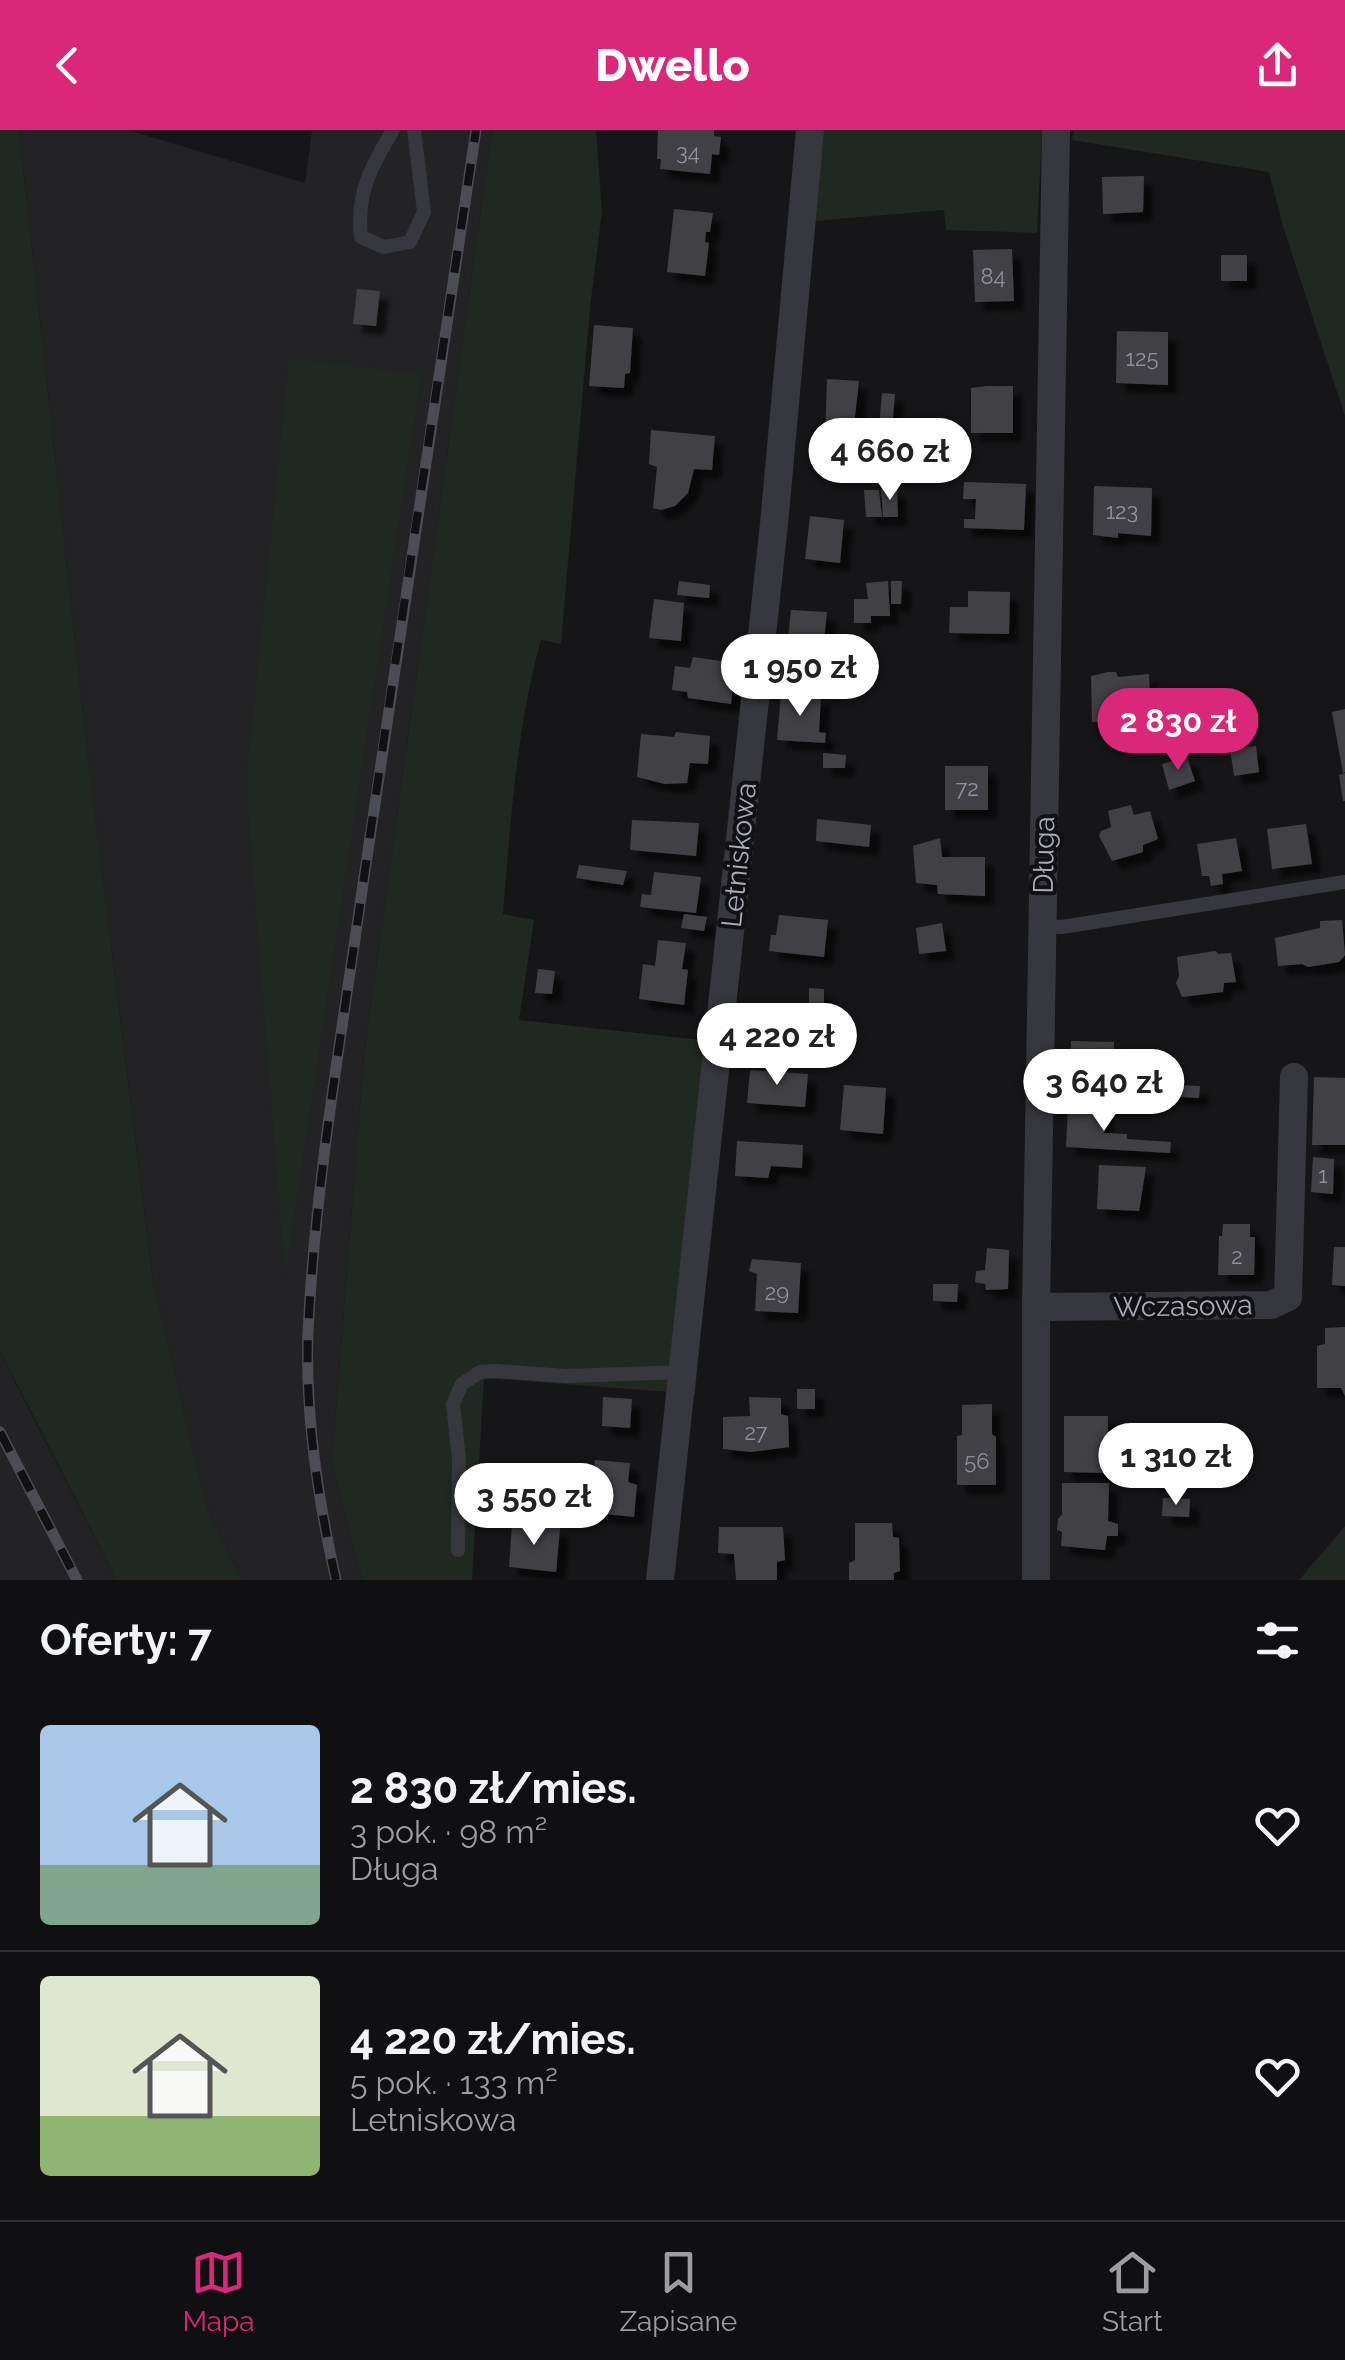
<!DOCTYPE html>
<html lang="pl">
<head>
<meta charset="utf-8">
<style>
  :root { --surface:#101012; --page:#19191b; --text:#f1f3f6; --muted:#9c9d9f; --line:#303032; --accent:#db2777 }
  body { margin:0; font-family:Raleway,sans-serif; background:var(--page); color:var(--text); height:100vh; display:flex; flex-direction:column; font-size:38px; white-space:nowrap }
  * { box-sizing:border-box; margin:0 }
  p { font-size:32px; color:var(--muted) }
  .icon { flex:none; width:55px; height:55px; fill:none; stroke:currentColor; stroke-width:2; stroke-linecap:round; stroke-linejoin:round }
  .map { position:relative; height:1450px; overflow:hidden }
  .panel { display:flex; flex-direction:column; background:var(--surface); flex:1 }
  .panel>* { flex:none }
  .price { position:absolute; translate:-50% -85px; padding:0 22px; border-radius:35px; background:#fff; color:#222; font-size:32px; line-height:65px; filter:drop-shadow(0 2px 5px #0008) }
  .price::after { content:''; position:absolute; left:50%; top:60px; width:30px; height:22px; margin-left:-15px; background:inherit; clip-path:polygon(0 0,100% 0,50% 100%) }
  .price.selected { background:var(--accent); color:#fff }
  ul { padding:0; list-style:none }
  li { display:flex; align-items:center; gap:30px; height:250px; padding:0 40px }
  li+li { border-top:2px solid var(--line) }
  li span { display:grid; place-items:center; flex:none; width:280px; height:200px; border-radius:10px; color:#555 }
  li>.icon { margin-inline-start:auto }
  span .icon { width:120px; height:120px; fill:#fffc; stroke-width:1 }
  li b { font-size:42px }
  h2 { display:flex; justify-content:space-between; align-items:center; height:120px; padding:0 40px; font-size:42px }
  header { display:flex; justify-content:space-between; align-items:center; height:130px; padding:0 40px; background:var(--accent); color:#fff; font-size:45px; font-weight:800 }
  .tab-bar { display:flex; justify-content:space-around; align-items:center; height:140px; border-top:2px solid var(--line); background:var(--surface); font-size:28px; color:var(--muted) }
  .tab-bar a { display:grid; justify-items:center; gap:5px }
  .tab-bar .selected { color:var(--accent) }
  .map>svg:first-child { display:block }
  .built { fill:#232225 }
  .green { fill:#202822 }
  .building { fill:#414145; filter:url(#shadow) }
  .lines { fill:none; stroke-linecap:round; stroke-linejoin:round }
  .lane { stroke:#37383d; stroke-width:14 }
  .street { stroke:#37383d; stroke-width:28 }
  .rail-casing { stroke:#4c4d54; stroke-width:11 }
  .rail { stroke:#111113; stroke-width:8; stroke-dasharray:22; stroke-linecap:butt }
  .labels { text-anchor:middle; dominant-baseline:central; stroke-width:8; stroke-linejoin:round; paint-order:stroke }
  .number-label { font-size:22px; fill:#8f919a }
  .street-label { font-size:28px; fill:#a9acb7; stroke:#111113 }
</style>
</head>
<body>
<header><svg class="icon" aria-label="back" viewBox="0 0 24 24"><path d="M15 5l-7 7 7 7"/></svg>Dwello<svg class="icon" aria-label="share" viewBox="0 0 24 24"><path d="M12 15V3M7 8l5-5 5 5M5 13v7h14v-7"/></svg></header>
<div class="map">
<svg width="1345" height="1450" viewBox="0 0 1345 1450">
  <defs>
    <filter id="shadow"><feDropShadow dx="9" dy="9" stdDeviation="2.5" flood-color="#0009"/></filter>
  </defs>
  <rect width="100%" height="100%" fill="#161618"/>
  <!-- built -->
  <path class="built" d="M 19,0 L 128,0 L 305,53 L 312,0 L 492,0 L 364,925 L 332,1331 L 362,1450 L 242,1450 L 207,1379 L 153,1152 L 87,620 Z
    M 0,1221 L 18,1258 L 117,1450 L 0,1450 Z"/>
  <!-- green -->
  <path class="green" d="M 0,0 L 19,0 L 87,620 L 153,1152 L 207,1379 L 242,1450 L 117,1450 L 0,1221 Z
    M 492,0 L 596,0 L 602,81 L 590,178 L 561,514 L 541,510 C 516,601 511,689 503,784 L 534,790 L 519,890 L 728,913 L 695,1264 L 484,1248 L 472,1450 L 362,1450 L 332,1331 L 364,925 Z
    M 821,0 L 1042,0 L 1037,103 L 946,100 L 944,80 L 813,91 Z
    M 1074,0 L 1345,0 L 1345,286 L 1282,93 L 1269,42 L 1072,10 Z
    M 289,228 L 421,244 L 285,1147 L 246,654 Z
    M 1345,1396 L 1345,1450 L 1299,1450 Z"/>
  <!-- building -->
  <path class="building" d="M 658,0 L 714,0 L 714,6 L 721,7 L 719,25 L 712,24 L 710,44 L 660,39 L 661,29 L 657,29 Z
    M 1144,46 L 1143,82 L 1103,84 L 1102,47 Z
    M 674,79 L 713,83 L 710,102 L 706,102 L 705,112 L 709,113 L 705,146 L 667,142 Z
    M 1012,119 L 1014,171 L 975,172 L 973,120 Z
    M 1221,125 L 1247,125 L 1247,151 L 1221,151 Z
    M 357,159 L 380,161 L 376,196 L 353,194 Z
    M 594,195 L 633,198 L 630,243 L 625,244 L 624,258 L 589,256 Z
    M 1117,201 L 1168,202 L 1168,255 L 1116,253 Z
    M 827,249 L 859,251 L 852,312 L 825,309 Z
    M 987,256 L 1013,256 L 1013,303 L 971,303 L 971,258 Z
    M 882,263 L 895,264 L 892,299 L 879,298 Z
    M 651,300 L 715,306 L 712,340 L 694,339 L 688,363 L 675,376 L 661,380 L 653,378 L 657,337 L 649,334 Z
    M 881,302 L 891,303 L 890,314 L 881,313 Z
    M 964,352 L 1026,354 L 1024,400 L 964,398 L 964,389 L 975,389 L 976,369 L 963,369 Z
    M 1094,356 L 1152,358 L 1151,406 L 1118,403 L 1118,408 L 1093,405 Z
    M 881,359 L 897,359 L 898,387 L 883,387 Z
    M 864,360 L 879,360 L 882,387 L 866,387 Z
    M 810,386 L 844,390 L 840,433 L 805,429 Z
    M 679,451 L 710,455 L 709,468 L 677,465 Z
    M 888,451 L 890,486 L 871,486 L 871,493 L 854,493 L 854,469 L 868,469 L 866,453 Z
    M 891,451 L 902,451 L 901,474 L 891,474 Z
    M 968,461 L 1010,462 L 1009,504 L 949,503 L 950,477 L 968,477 Z
    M 654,469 L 684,473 L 681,511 L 649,508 Z
    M 791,480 L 827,482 L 822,528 L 794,526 L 794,520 L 787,518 Z
    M 693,527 L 735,533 L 731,574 L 688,568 L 687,562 L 672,560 L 675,536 L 690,538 Z
    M 1108,542 L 1116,542 L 1118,547 L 1149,544 L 1151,593 L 1092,592 L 1091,546 Z
    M 781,564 L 821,566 L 819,602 L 826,603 L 825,613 L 777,610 Z
    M 1345,579 L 1345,642 L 1343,643 L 1332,582 Z
    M 676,602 L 710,606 L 708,634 L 690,633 L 687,653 L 665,654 L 637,647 L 641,604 L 674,607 Z
    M 1256,616 L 1259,642 L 1234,646 L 1230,619 Z
    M 823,623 L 846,625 L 845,638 L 823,638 Z
    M 1187,627 L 1195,651 L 1169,660 L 1162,634 Z
    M 945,636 L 988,636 L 988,680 L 945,680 Z
    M 1345,643 L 1345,671 L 1343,671 L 1339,645 Z
    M 1131,675 L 1134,685 L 1150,681 L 1158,709 L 1143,715 L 1143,722 L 1112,731 L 1099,706 L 1101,701 L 1111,697 L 1108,681 Z
    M 817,689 L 871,695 L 869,717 L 816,711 Z
    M 632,690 L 699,693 L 696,726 L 630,720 Z
    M 1306,694 L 1312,734 L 1272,739 L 1267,699 Z
    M 940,708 L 942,727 L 985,727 L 985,766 L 938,764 L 937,755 L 916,753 L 913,716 Z
    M 1236,708 L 1242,741 L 1222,744 L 1223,754 L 1211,756 L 1209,746 L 1202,746 L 1197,714 Z
    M 579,735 L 627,741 L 623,755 L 576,748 Z
    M 654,742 L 701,747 L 696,783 L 640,777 L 642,764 L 651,765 Z
    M 684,784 L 707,787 L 704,801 L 681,798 Z
    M 779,785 L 828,790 L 824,827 L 769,821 L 771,805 L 776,805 Z
    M 1342,790 L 1345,825 L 1339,832 L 1308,837 L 1302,834 L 1278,836 L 1275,808 L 1320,798 L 1320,791 Z
    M 942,793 L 946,821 L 919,824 L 916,798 Z
    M 658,810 L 686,813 L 682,839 L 688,840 L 684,875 L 639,869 L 643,834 L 655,836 Z
    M 1215,821 L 1219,824 L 1231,823 L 1236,852 L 1224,853 L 1223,862 L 1182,867 L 1176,853 L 1179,846 L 1177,827 Z
    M 538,839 L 555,841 L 552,864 L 535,863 Z
    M 809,858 L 824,859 L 824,885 L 809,884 Z
    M 1071,911 L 1114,912 L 1113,937 L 1090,937 L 1090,949 L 1070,948 Z
    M 750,940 L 808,944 L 805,977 L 747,973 Z
    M 1314,947 L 1345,948 L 1345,1015 L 1312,1015 Z
    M 1112,948 L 1180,951 L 1179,955 L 1200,956 L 1199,968 L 1112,963 Z
    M 844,955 L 886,958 L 883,1004 L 840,1000 Z
    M 1068,978 L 1105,980 L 1104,1003 L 1127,1004 L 1127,1009 L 1171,1012 L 1170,1023 L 1066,1017 Z
    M 737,1011 L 803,1015 L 802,1038 L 771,1036 L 768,1048 L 735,1046 Z
    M 1313,1027 L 1334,1029 L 1333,1064 L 1311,1062 Z
    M 1099,1035 L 1146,1037 L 1139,1081 L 1097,1079 Z
    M 1223,1094 L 1250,1094 L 1250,1107 L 1255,1107 L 1254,1145 L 1218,1145 L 1219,1106 L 1222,1106 Z
    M 1334,1117 L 1345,1117 L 1345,1156 L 1332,1155 Z
    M 987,1118 L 1009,1120 L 1008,1159 L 986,1160 L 985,1154 L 975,1152 L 976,1141 L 985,1140 Z
    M 752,1129 L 801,1133 L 798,1183 L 755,1181 L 757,1144 L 749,1141 Z
    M 933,1154 L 958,1154 L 957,1172 L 933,1171 Z
    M 1345,1197 L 1345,1266 L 1341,1258 L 1317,1258 L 1317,1216 L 1325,1214 L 1325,1198 Z
    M 797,1259 L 815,1259 L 815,1279 L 797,1279 Z
    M 603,1267 L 632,1269 L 630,1298 L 602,1296 Z
    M 749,1267 L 781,1268 L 781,1284 L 788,1286 L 789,1317 L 751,1322 L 723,1319 L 723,1287 L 750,1286 Z
    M 992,1274 L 992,1304 L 996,1307 L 996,1355 L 957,1355 L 957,1306 L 962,1305 L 962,1275 Z
    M 1064,1286 L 1108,1286 L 1107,1343 L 1064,1342 Z
    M 595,1330 L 630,1333 L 628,1352 L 637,1355 L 634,1387 L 596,1383 L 597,1362 L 592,1361 Z
    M 1150,1343 L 1176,1343 L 1178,1353 L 1151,1352 Z
    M 1062,1353 L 1109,1353 L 1108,1391 L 1118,1394 L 1118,1406 L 1107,1406 L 1105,1420 L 1061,1416 L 1062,1402 L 1057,1400 L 1058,1389 L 1062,1384 Z
    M 1163,1368 L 1190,1369 L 1189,1387 L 1162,1386 Z
    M 855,1393 L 892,1393 L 893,1407 L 899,1408 L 900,1441 L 894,1443 L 894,1450 L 849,1450 L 849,1433 L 855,1430 Z
    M 512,1394 L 560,1398 L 556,1442 L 509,1437 Z
    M 719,1397 L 783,1397 L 785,1430 L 777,1432 L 777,1450 L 736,1450 L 734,1424 L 718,1423 Z"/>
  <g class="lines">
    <!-- lane -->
    <path class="lane" d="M 393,0 C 371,37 356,63 361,107 L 384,117 L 410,112 L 424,82 L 414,0
      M 1042,796 L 1062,797 L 1345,752
      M 458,1420 L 459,1329 L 453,1274 L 462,1254 L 480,1242 L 497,1241 L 566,1246 L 684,1242"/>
    <!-- street -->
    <path class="street" d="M 1036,1177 L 1271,1175 L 1288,1167 L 1294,947
      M 660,1450 L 774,394 L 810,0
      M 1036,1450 L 1036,1177 L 1056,0"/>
    <defs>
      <path id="rail" d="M 0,1302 L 77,1450
        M 336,1450 C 318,1370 305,1285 308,1203 C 315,1053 342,903 363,754 C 399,502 438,251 476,0"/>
    </defs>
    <!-- rail casing -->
    <use href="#rail" class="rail-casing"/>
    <!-- rail -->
    <use href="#rail" class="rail"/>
  </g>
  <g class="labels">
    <!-- number labels -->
    <g class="number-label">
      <text x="688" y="22">34</text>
      <text x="993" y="146">84</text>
      <text x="1142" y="228">125</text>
      <text x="1122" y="381">123</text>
      <text x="967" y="658">72</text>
      <text x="1323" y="1045">1</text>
      <text x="1237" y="1126">2</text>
      <text x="777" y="1162">29</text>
      <text x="756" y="1302">27</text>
      <text x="977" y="1331">56</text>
    </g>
    <!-- street labels -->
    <g class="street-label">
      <text transform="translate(739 725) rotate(-84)">Letniskowa</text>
      <text transform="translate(1044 725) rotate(-89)">Długa</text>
      <text transform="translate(1183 1176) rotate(-1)">Wczasowa</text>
    </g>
  </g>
</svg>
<b class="price" style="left:890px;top:373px">4 660 zł</b>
<b class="price" style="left:800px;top:589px">1 950 zł</b>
<b class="price selected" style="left:1178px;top:643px">2 830 zł</b>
<b class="price" style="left:777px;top:958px">4 220 zł</b>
<b class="price" style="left:1104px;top:1004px">3 640 zł</b>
<b class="price" style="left:1176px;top:1378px">1 310 zł</b>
<b class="price" style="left:534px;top:1418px">3 550 zł</b>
</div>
<section class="panel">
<h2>Oferty: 7<svg class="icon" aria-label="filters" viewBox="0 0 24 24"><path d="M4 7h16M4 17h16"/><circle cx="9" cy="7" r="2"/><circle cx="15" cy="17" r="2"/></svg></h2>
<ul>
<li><span style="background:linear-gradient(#a9c7e8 70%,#7fa58c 0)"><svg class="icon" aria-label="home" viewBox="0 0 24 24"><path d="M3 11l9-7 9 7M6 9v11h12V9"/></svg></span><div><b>2 830 zł/mies.</b><p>3 pok. · 98 m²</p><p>Długa</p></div><svg class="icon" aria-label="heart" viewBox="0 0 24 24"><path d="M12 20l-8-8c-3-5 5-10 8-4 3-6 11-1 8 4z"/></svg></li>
<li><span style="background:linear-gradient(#dfe7d0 70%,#8fb573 0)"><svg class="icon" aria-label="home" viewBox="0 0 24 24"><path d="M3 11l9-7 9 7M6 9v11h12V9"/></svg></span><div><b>4 220 zł/mies.</b><p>5 pok. · 133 m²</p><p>Letniskowa</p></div><svg class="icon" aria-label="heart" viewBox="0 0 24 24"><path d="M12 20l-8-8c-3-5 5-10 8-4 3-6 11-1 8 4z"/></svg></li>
</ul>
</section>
<nav class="tab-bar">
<a class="selected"><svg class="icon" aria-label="map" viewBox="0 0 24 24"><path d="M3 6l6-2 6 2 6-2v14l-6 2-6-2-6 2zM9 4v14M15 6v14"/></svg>Mapa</a>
<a><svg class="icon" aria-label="saved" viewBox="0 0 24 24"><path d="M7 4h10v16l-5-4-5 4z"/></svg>Zapisane</a>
<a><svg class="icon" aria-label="home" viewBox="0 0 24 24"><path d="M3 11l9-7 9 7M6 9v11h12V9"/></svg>Start</a>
</nav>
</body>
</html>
